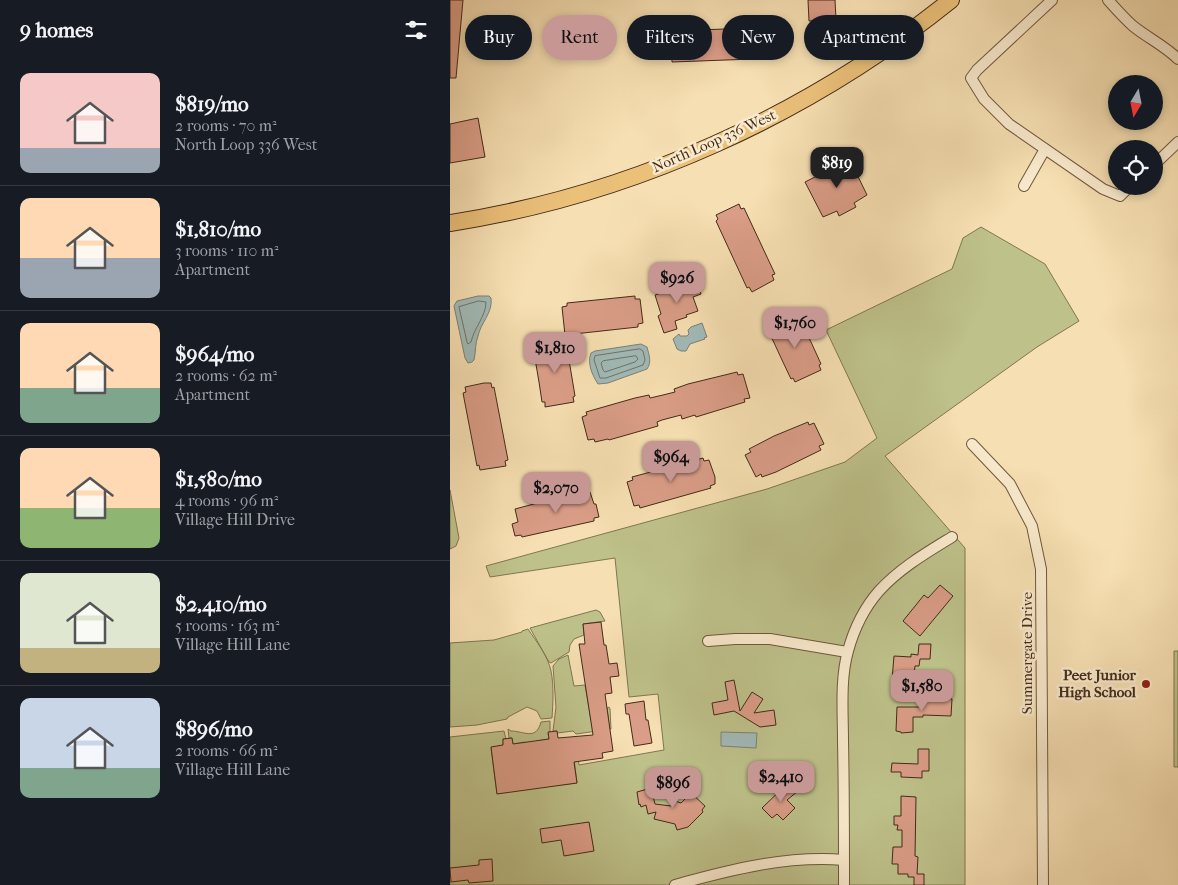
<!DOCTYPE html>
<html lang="en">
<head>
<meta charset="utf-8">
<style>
  :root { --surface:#171b24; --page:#242831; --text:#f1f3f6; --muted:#9ea1a6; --line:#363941; --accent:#c59692 }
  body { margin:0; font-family:"IM FELL French Canon",serif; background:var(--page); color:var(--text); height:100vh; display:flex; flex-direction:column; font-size:19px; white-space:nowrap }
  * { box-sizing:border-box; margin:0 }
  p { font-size:16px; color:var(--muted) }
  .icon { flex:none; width:28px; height:28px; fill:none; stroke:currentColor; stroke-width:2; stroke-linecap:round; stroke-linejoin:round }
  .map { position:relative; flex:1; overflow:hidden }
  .drawer { display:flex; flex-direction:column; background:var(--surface); width:450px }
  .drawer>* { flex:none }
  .hud { position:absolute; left:15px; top:15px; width:475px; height:45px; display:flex; gap:10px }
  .needle { width:32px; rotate:190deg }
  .buttons { position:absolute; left:658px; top:75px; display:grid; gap:10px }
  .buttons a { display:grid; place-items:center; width:55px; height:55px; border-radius:50%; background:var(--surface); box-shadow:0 2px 8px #0003; font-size:25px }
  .price { position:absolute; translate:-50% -42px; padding:0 11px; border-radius:10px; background:var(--accent); color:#111; font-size:16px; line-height:32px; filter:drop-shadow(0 1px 2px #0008) }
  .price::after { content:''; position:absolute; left:50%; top:30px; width:15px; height:11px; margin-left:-8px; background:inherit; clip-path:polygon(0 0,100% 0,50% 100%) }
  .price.active { background:#222; color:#fff }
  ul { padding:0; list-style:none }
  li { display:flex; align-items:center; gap:15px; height:125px; padding:0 20px }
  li+li { border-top:1px solid var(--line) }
  li span { display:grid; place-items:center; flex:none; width:140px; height:100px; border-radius:10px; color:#555 }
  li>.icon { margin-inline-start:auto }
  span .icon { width:60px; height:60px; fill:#fffc; stroke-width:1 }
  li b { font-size:21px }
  h2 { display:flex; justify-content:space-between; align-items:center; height:60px; padding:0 20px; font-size:21px }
  .chip { padding:0 18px; border-radius:22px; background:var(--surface); box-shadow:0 2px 8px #0003; font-size:18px; line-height:45px }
  .chip.active { background:var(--accent); color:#111 }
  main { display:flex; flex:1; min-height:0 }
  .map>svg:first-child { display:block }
  .green { fill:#bec18a; stroke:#807651 }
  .water { fill:#a1bab7; stroke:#7b8177 }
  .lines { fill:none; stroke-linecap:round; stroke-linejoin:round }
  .shore { stroke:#727268; stroke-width:1 }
  .building { fill:#da9d87; stroke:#422b18 }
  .street-casing { stroke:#6f583e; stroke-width:12 }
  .primary-casing { stroke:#422b18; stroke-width:18 }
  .street { stroke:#f9eacd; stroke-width:10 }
  .primary { stroke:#ebc079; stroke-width:16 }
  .poi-dot { fill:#8f2418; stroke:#f9eacd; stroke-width:2 }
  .labels { text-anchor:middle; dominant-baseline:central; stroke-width:5; stroke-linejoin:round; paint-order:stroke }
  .street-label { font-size:15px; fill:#422b18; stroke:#f9eacd }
  .poi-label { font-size:15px; font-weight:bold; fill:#422b18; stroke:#f9eacd; text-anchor:end }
</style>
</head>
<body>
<main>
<section class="drawer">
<h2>9 homes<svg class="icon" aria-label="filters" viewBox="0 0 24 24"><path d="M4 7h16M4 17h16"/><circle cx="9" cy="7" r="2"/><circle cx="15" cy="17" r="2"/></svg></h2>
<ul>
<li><span style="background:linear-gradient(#f6c9c9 75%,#9aa5b1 0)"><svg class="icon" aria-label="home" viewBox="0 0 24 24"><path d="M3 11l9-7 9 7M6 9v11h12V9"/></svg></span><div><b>$819/mo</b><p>2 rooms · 70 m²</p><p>North Loop 336 West</p></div></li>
<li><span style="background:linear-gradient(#ffd9b3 60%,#9aa5b1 0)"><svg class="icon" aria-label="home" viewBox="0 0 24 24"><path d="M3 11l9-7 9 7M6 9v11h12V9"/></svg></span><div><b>$1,810/mo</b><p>3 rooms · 110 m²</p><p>Apartment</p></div></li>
<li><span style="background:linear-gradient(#ffd9b3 65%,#7fa58c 0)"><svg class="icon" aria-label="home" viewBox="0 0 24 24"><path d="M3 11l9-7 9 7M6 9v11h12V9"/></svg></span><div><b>$964/mo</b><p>2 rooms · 62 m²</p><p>Apartment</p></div></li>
<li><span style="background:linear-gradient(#ffd9b3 60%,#8fb573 0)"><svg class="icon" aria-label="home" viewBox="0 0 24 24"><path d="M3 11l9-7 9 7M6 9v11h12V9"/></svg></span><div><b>$1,580/mo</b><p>4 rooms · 96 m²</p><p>Village Hill Drive</p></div></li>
<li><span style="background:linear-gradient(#dfe7d0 75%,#c2b280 0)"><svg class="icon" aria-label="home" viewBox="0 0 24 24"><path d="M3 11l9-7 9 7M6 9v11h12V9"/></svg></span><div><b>$2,410/mo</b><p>5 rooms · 163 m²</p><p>Village Hill Lane</p></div></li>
<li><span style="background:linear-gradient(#c9d6e8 70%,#7fa58c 0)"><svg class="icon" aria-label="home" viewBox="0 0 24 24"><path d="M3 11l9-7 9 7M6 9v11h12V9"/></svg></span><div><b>$896/mo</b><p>2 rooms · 66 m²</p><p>Village Hill Lane</p></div></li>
</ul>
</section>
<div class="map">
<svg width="728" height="885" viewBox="0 0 728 885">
  <rect width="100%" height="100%" fill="#f6dfb2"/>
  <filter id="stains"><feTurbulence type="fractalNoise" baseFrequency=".004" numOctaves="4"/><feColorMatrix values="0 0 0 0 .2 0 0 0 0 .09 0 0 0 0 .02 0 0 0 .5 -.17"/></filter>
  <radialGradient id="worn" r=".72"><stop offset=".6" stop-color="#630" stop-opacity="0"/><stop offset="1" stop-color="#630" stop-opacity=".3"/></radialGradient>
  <!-- green -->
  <path class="green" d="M 531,227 L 595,264 L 629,321 L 587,347 L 435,456 L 515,548 L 515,885 L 0,885 L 0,737 L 54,731 L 56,739 L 53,739 L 53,745 L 41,748 L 47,794 L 75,742 L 63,744 L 62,738 L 59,738 L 58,729 L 61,731 C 74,731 86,741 91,722 L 100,721 L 100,732 L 98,733 L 99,739 L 86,741 L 92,787 L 127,783 L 123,750 L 127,750 L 129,765 L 214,750 L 208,694 L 179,697 L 165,558 L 40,577 L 36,566 L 317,489 L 395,462 L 427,438 L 376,330 L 502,269 L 513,238 Z
    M 0,490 L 9,538 L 6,546 L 0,549 Z
    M 146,610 L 150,612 L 155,621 L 133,624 L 134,635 L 124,639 L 120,645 L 119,652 L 101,663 L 99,662 L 80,628 Z
    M 78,629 C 86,641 98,656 101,671 C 104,686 103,703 102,718 L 91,719 L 87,711 L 77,707 L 58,717 L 57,719 L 27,725 L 0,727 L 0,643 L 44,640 L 72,632 L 72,631 Z
    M 724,651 L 728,651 L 728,767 L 724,767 Z
    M 118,655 L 124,686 L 135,685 L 142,726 L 159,724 L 157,708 L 159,707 L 160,709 L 161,729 L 126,734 L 123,731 L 107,733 L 107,731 L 103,731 L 106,707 L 103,666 L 109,659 Z"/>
  <!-- water -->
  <path class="water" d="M 28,296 L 39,296 L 41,298 C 43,313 31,322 28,336 C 25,343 26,352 24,360 L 22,362 L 18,363 L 15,358 L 4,306 L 7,301 Z
    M 252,323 L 257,337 L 254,338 L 255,339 L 240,344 L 236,351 L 231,351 L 227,349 L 223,339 L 229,334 L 230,336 L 237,336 L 239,334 L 238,330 L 241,327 Z
    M 191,344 L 197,347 C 199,355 202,362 197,369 L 158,383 L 148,384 C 142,375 137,363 141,353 L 145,351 Z
    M 271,732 L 307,733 L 306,748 L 271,746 Z"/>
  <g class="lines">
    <!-- shore -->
    <path class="shore" d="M 29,301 L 36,302 C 36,316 24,328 21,342 L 18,344 L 17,342 L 9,307 Z
      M 190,349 L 193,351 L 195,360 L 193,365 L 156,378 L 150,378 L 144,360 L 145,356 Z
      M 186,356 L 188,359 L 185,362 L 155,372 L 153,370 L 151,363 L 153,361 Z"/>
  </g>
  <!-- building -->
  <path class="building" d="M 0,0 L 13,0 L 6,78 L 0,78 Z
    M 358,0 L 385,0 L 386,19 L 359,21 Z
    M 302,28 L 303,59 L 222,62 L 221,31 Z
    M 28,118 L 35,157 L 0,163 L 0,124 Z
    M 400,160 L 417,195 L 404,203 L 406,207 L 389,216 L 387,211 L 373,217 L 355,182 L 369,175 L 368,174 Z
    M 289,204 L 291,209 L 294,208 L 325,274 L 322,275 L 324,280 L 302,292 L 299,287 L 297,288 L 266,221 L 268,219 L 266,215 Z
    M 235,282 L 236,284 L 239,283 L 240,286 L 247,283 L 251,294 L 243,297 L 248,311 L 236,315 L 237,317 L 225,321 L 227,329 L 214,333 L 208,316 L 211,314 L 205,295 L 216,291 L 215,288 Z
    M 185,296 L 185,299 L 190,299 L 193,323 L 188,324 L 188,327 L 115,335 L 112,307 L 117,306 L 117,303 Z
    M 346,316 L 348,321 L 350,320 L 361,342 L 371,364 L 369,365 L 371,370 L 345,382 L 343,378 L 341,379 L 332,360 L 320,334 L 322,333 L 320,328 Z
    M 116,342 L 125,396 L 123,397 L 124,402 L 95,407 L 95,402 L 92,402 L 89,382 L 84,353 L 86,353 L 85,347 Z
    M 287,372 L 288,375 L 293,374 L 300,398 L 294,399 L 295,402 L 246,417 L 245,415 L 232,419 L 231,415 L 212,420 L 207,422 L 208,426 L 159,440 L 158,439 L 145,442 L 144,439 L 138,440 L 132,417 L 137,415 L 136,412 L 185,398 L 199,395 L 200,398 L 213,395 L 225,392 L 224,389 L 238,384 Z
    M 34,383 L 41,383 L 42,388 L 44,387 L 58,460 L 55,461 L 56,466 L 30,470 L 29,465 L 27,466 L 13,393 L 16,392 L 15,387 Z
    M 358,422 L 359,425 L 364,423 L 374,444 L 369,446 L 371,450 L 326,472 L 312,477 L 311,474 L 306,477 L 295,455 L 301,452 L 299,449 L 324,436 Z
    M 253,458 L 254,461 L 259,460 L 265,477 L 265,484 L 260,486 L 261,488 L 190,508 L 189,505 L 184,506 L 177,482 L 183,480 L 182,477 Z
    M 136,490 L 137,493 L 140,492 L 144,504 L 146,504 L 149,517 L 144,518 L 144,521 L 72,537 L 71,535 L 65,536 L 62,524 L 68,522 L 65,509 Z
    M 490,585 L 503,596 L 470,636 L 453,621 L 474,595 L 478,598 Z
    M 151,622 L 154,645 L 156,645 L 159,664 L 167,663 L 169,676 L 160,677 L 162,693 L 155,694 L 163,751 L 152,753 L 153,758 L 124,762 L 127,783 L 47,794 L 41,747 L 53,745 L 53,739 L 62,738 L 63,744 L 99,739 L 98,732 L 107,731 L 108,738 L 143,735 L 129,644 L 135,644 L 133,624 Z
    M 469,644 L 481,644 L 480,659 L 470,659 L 469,666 L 465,666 L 464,675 L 456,675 L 456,681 L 442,680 L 444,656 L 461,657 L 461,654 L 468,655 Z
    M 284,680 L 290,711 L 302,692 L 313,699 L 304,713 L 324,710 L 326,725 L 310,727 L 284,711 L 264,715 L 262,703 L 278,700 L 275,682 Z
    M 472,697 L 502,699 L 501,716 L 473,715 L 473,717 L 463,717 L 463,732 L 451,733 L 451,732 L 446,731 L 447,707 L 472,707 Z
    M 194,701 L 196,720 L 198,720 L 202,743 L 184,746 L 179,714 L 176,714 L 175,704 Z
    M 468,749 L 479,749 L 479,771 L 472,771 L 472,778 L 451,777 L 451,772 L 441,772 L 442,763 L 468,764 Z
    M 339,782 L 348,791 L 337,800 L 345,808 L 333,820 L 327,814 L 322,818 L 312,808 Z
    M 201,788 L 205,804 L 221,806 L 225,801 L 231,803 L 241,793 L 255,806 L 252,810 L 253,812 L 238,827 L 227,830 L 225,824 L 204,819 L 206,812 L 198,814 L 196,805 L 191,807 L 190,804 L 189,805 L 187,792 Z
    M 451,796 L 466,797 L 465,856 L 468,857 L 467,874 L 474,874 L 474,885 L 464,885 L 464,877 L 458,877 L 458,874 L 448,874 L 448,864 L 442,864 L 443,847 L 452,847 L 452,830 L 447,830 L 448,825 L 444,825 L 444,816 L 451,816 Z
    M 139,822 L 144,851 L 114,856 L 111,840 L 92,843 L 90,829 Z
    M 42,859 L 43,881 L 19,883 L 18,880 L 1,882 L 0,868 L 29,865 L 29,860 Z"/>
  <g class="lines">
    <defs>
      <path id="street" d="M 602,0 L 527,70 L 521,78 L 534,99 L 559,124 L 653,189 L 670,196 L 680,186
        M 658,0 C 666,9 674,18 683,26 C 698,38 715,46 728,59
        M 704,165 L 728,142
        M 574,186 L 595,149
        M 522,444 L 560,484 L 582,526 L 591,569 L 593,885
        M 258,641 L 285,639 L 320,639 L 397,652
        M 225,885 C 279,870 338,855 394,860
        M 394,885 C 394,837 394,789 393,741 C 393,712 390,679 398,651 C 404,629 415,607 429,591 C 450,568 476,553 502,537"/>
      <path id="primary" d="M 0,223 C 182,195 358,115 501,0"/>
    </defs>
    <!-- street casing -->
    <use href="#street" class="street-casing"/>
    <!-- primary casing -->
    <use href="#primary" class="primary-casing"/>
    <!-- street -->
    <use href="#street" class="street"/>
    <!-- primary -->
    <use href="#primary" class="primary"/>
  </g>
  <!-- markers -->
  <circle class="poi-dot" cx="696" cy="684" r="5"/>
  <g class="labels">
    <!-- street labels -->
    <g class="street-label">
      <text transform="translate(264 141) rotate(-24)">North Loop 336 West</text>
      <text transform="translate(577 653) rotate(-90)">Summergate Drive</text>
    </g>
    <!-- poi labels -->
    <g class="poi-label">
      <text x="686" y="675">Peet Junior<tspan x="686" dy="17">High School</tspan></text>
    </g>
  </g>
  <rect width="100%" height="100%" filter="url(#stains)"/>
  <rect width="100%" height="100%" fill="url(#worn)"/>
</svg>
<div class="buttons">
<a><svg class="needle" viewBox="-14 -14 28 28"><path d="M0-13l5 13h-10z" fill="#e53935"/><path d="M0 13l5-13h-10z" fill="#9ea1a6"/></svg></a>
<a><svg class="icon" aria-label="locate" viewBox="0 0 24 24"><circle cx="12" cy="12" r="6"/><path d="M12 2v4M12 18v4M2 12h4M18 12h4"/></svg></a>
</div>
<b class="price active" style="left:387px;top:189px">$819</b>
<b class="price" style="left:227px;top:304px">$926</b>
<b class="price" style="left:345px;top:349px">$1,760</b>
<b class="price" style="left:105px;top:374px">$1,810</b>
<b class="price" style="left:221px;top:483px">$964</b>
<b class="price" style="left:106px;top:514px">$2,070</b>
<b class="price" style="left:472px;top:712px">$1,580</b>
<b class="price" style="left:331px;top:803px">$2,410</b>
<b class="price" style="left:223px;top:809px">$896</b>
<div class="hud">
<a class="chip">Buy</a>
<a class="chip active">Rent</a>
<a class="chip">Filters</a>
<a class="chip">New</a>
<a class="chip">Apartment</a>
</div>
</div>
</main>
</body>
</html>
